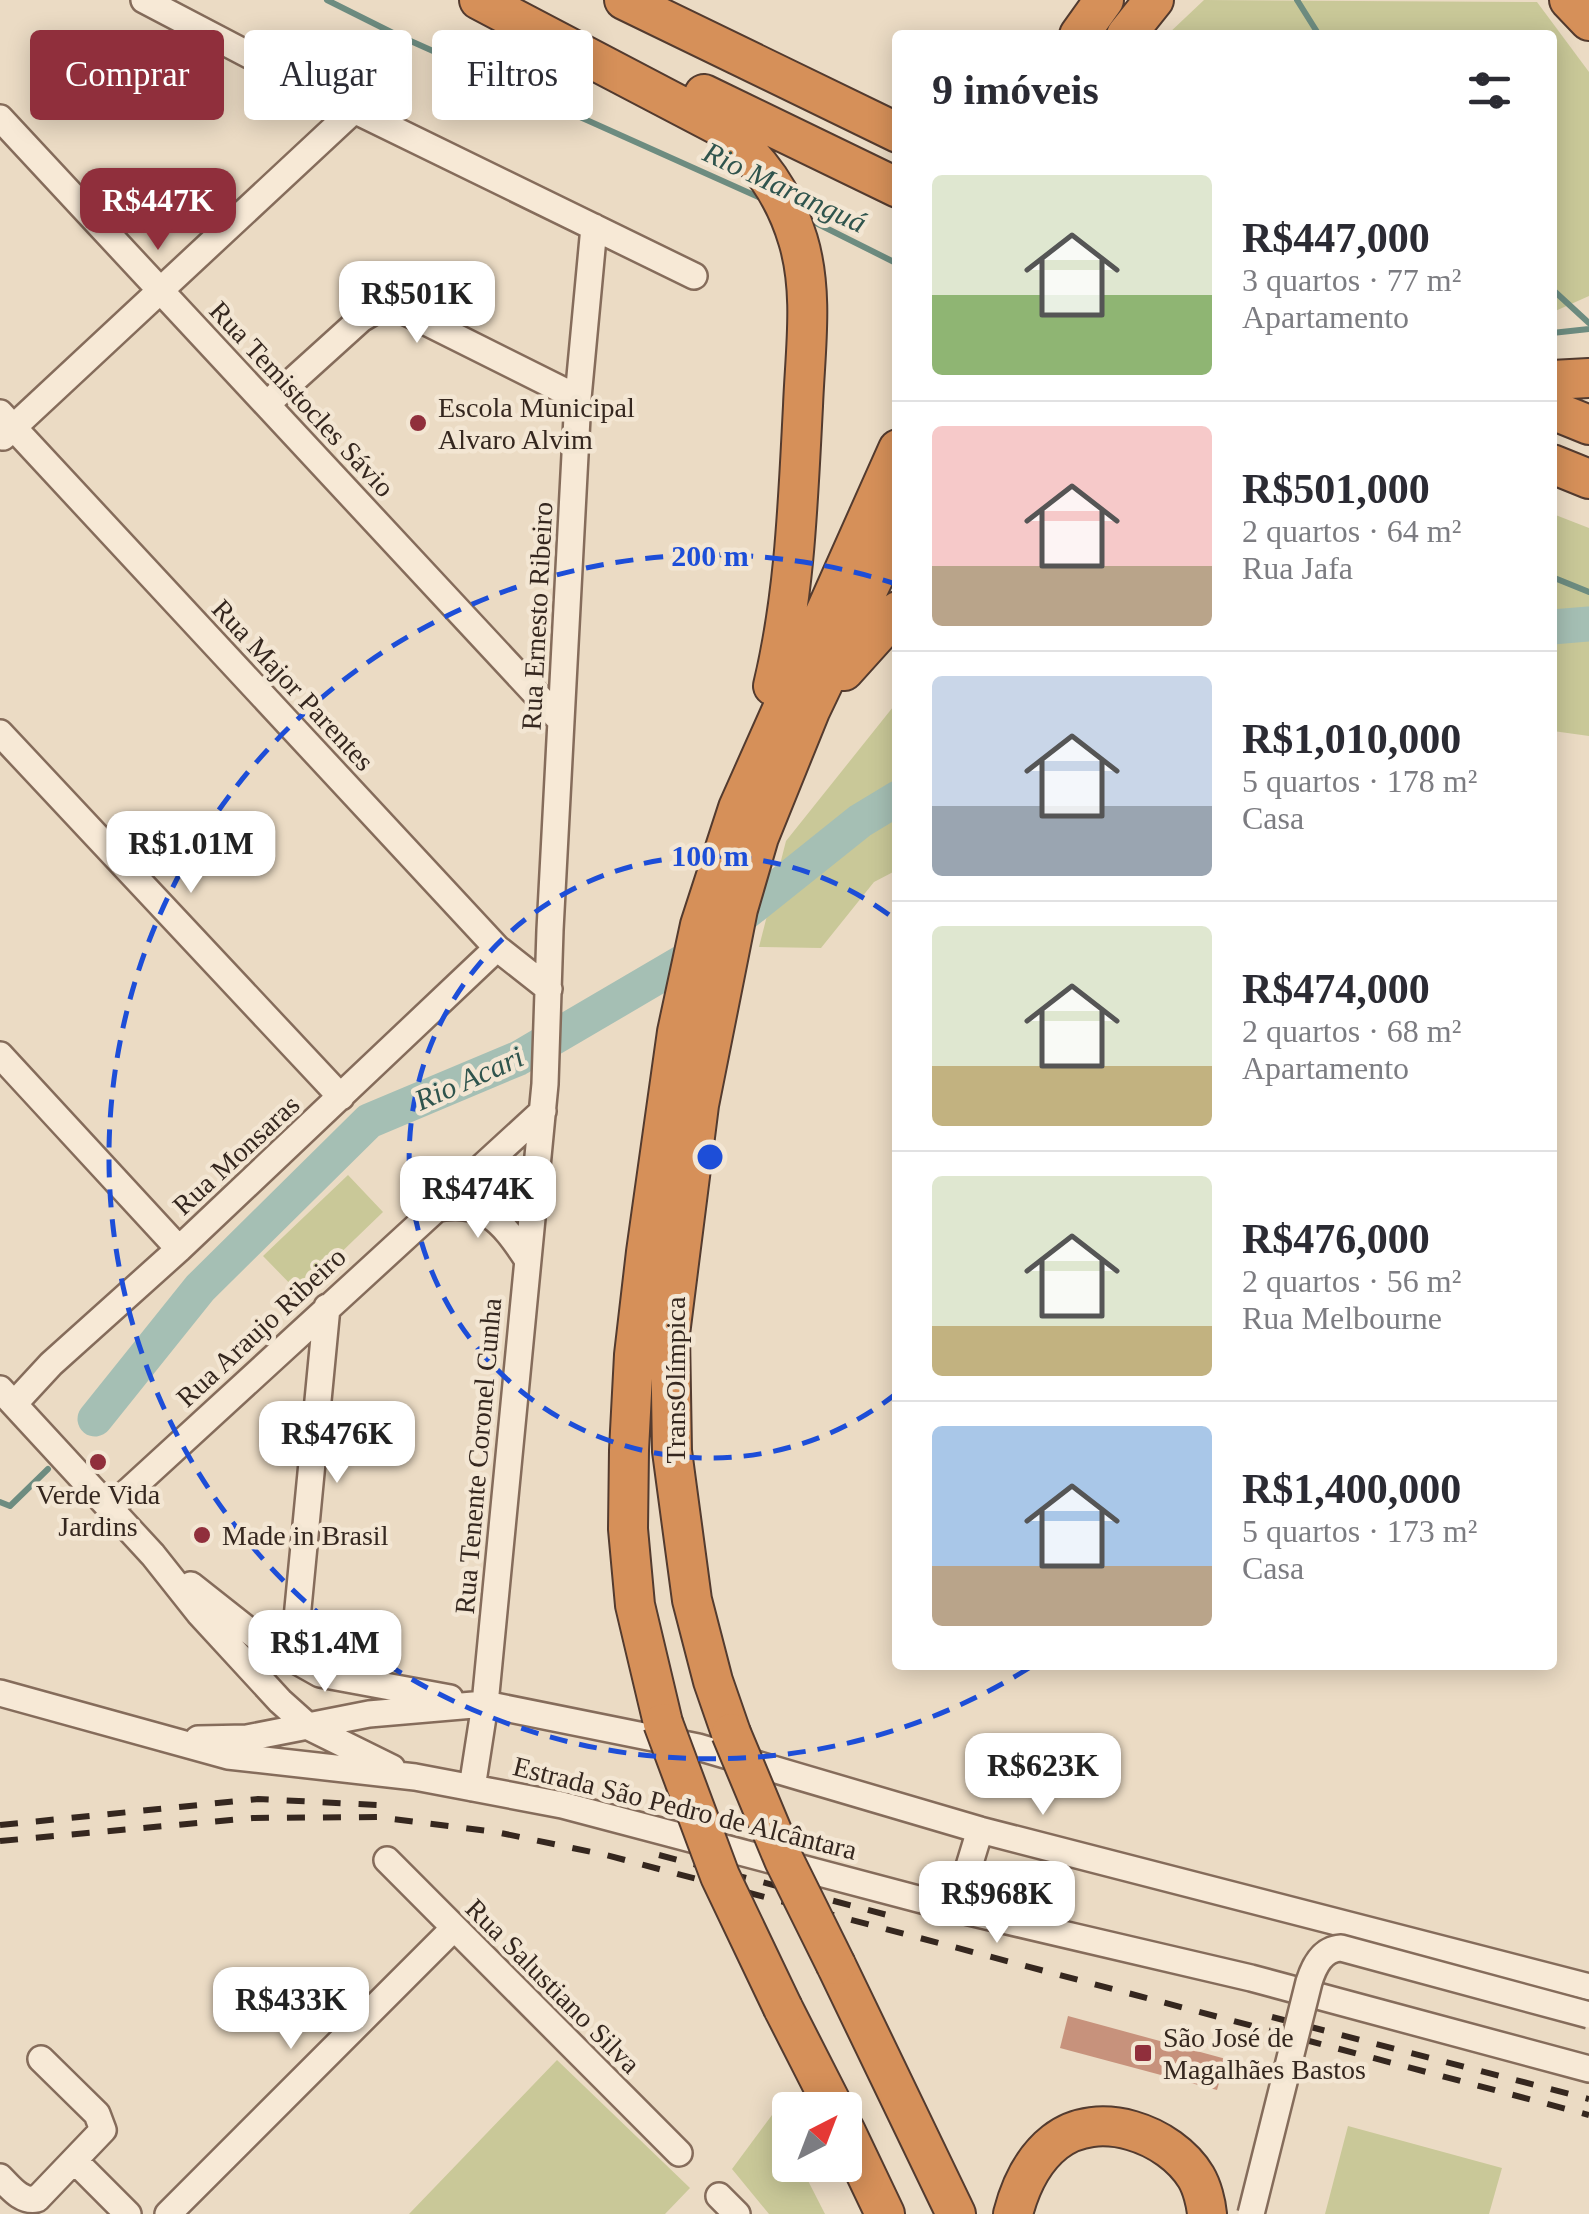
<!DOCTYPE html>
<html lang="pt">
<head>
<meta charset="utf-8">
<style>
  :root { --surface:#fff; --page:#f7f7f7; --text:#2b2b33; --muted:#7c7c81; --line:#e1e1e2; --accent:#902f3c }
  body { margin:0; font-family:Georgia,serif; background:var(--page); color:var(--text); height:100vh; display:flex; flex-direction:column; font-size:38px; white-space:nowrap }
  * { box-sizing:border-box; margin:0 }
  p { font-size:32px; color:var(--muted) }
  .icon { flex:none; width:55px; height:55px; fill:none; stroke:currentColor; stroke-width:2; stroke-linecap:round; stroke-linejoin:round }
  .map { position:relative; flex:1; overflow:hidden }
  .panel { position:absolute; left:892px; top:30px; width:665px; height:1640px; display:flex; flex-direction:column; background:var(--surface); border-radius:10px; box-shadow:0 5px 25px #0003 }
  .panel>* { flex:none }
  .hud { position:absolute; left:30px; top:30px; width:712px; height:90px; display:flex; gap:20px }
  .needle { width:65px; rotate:42deg }
  .fabs { position:absolute; left:772px; top:2092px; display:grid; gap:20px }
  .fabs a { display:grid; place-items:center; width:90px; height:90px; border-radius:10px; background:var(--surface); box-shadow:0 5px 25px #0003; font-size:50px }
  .price { position:absolute; translate:-50% -85px; padding:0 22px; border-radius:20px; background:#fff; color:#222; font-size:32px; line-height:65px; filter:drop-shadow(0 2px 5px #0008) }
  .price::after { content:''; position:absolute; left:50%; top:60px; width:30px; height:22px; margin-left:-15px; background:inherit; clip-path:polygon(0 0,100% 0,50% 100%) }
  .price.active { background:var(--accent); color:#fff }
  ul { padding:0; list-style:none }
  li { display:flex; align-items:center; gap:30px; height:250px; padding:0 40px }
  li+li { border-top:2px solid var(--line) }
  li span { display:grid; place-items:center; flex:none; width:280px; height:200px; border-radius:10px; color:#555 }
  li>.icon { margin-inline-start:auto }
  span .icon { width:120px; height:120px; fill:#fffc; stroke-width:1 }
  li b { font-size:42px }
  h2 { display:flex; justify-content:space-between; align-items:center; height:120px; padding:0 40px; font-size:42px }
  .pill { padding:0 35px; border-radius:10px; background:var(--surface); box-shadow:0 5px 25px #0003; font-size:35px; line-height:90px }
  .pill.active { background:var(--accent); color:#fff }
  .map>svg:first-child { display:block }
  .green { fill:#c9c898 }
  .lines { fill:none; stroke-linecap:round; stroke-linejoin:round }
  .stream { stroke:#6d8c80; stroke-width:6 }
  .river { stroke:#a5bfb4; stroke-width:35 }
  .building { fill:#c7927c }
  .minor-casing { stroke:#856c5b; stroke-width:30 }
  .highway-casing { stroke:#533b2f; stroke-width:42 }
  .minor { stroke:#f7e9d6; stroke-width:25 }
  .highway { stroke:#d69059; stroke-width:38 }
  .rail { stroke:#35271f; stroke-width:6; stroke-dasharray:18 18; stroke-linecap:butt }
  .minor-bridge-casing { stroke:#856c5b; stroke-width:30; stroke-linecap:butt }
  .highway-bridge-casing { stroke:#533b2f; stroke-width:42; stroke-linecap:butt }
  .minor-bridge { stroke:#f7e9d6; stroke-width:25 }
  .highway-bridge { stroke:#d69059; stroke-width:38 }
  .ring { fill:none; stroke:#1d4ed8; stroke-width:5; stroke-dasharray:18 12 }
  .poi-dot { fill:#902f3c; stroke:#f3e6d3; stroke-width:4 }
  .labels { text-anchor:middle; dominant-baseline:central; stroke-width:9; stroke-linejoin:round; paint-order:stroke }
  .street-label { font-size:28px; fill:#35271f; stroke:#f3e6d3 }
  .poi-label { font-size:28px; fill:#35271f; stroke:#f3e6d3; text-anchor:start }
  .water-label { font-size:30px; font-style:italic; fill:#2f544d; stroke:#f3e6d3 }
  .centre { fill:#1d4ed8; stroke:#f3e6d3; stroke-width:5 }
  .ring-label { font-size:30px; text-anchor:middle; font-weight:bold; fill:#1d4ed8; stroke:#f3e6d3; stroke-width:9; stroke-linejoin:round; paint-order:stroke }
</style>
</head>
<body>
<div class="map">
<svg width="1589" height="2214" viewBox="0 0 1589 2214">
  <rect width="100%" height="100%" fill="#ebdbc4"/>
  <!-- green -->
  <path class="green" d="M 1204,0 L 1537,2 L 1589,72 L 1589,296 L 1553,312 L 1552,35 L 1167,35 Z
    M 1553,514 L 1589,528 L 1589,736 L 1553,731 Z
    M 897,702 L 897,870 L 874,882 L 821,948 L 759,947 L 786,841 Z
    M 348,1175 L 383,1212 L 299,1293 L 263,1256 Z
    M 557,2060 L 690,2188 L 665,2214 L 409,2214 Z
    M 772,2115 L 790,2148 L 790,2165 L 800,2165 L 825,2214 L 769,2214 L 732,2169 Z
    M 1348,2126 L 1502,2168 L 1489,2214 L 1325,2214 Z"/>
  <g class="lines">
    <!-- stream -->
    <path class="stream" d="M 327,0 L 395,34 L 763,199
      M 1297,0 L 1319,35
      M 806,218 L 898,264
      M 1552,289 L 1589,323
      M 1552,333 L 1589,329
      M 1552,577 L 1589,592
      M 0,1502 L 10,1506 L 48,1469"/>
    <!-- river -->
    <path class="river" d="M 1552,627 L 1589,624
      M 95,1419 L 200,1288 L 369,1121 L 519,1058 L 686,960 L 860,821 L 898,798"/>
  </g>
  <!-- building -->
  <path class="building" d="M 1068,2016 L 1226,2059 L 1217,2090 L 1060,2048 Z"/>
  <g class="lines">
    <defs>
      <path id="minor" d="M 144,0 L 354,110 L 694,276
        M 0,118 L 561,721
        M 267,404 L 361,319 L 378,309 L 394,306 L 578,398
        M 0,413 L 497,948 L 549,989
        M 3,437 L 354,110
        M 0,733 L 341,1097
        M 0,1055 L 179,1249
        M 433,1209 C 483,1199 501,1219 527,1259
        M 0,1389 L 153,1555 L 199,1613 L 280,1701 L 309,1727 L 392,1768
        M 14,1404 L 51,1364 L 179,1249 L 497,948
        M 110,1508 L 543,1111
        M 191,1585 L 263,1642 L 320,1674 L 450,1698
        M 293,1660 L 327,1307
        M 0,1693 L 228,1756 L 415,1777 L 562,1805 L 956,1909 L 1251,1978 L 1589,2069
        M 198,1739 L 247,1738 L 369,1714 L 485,1704 L 698,1747 L 980,1830 L 1589,1987
        M 472,1788 L 485,1704 L 545,1084 L 550,930 L 578,398 L 594,227
        M 387,1860 L 679,2153
        M 956,1909 L 980,1830
        M 76,2162 L 128,2214
        M 0,2177 C 11,2188 21,2202 37,2199 L 103,2130 L 97,2114 L 41,2059
        M 719,2196 L 737,2214
        M 168,2214 L 453,1929"/>
      <path id="highway" d="M 479,0 L 723,128 C 759,160 784,193 798,240 C 814,293 805,352 803,406 C 798,501 795,594 773,686
        M 624,0 L 898,133
        M 1569,0 L 1589,21
        M 1079,35 L 1104,0
        M 1126,35 L 1154,0
        M 704,94 L 898,188
        M 1552,380 L 1589,378
        M 1552,410 L 1589,425
        M 1552,464 L 1589,479
        M 844,671 L 898,611
        M 663,1723 L 635,1605 L 628,1529 L 629,1450 L 634,1355 L 646,1252 L 677,1032 L 700,925 L 738,808 L 898,449
        M 731,1733 L 713,1681 L 692,1600 L 672,1451 L 670,1334 L 699,1105 L 738,909 L 759,837 L 810,711 L 898,527
        M 836,1965 L 956,2214
        M 783,2008 L 835,2110
        M 845,2130 L 885,2214
        M 1013,2214 C 1020,2187 1032,2160 1055,2142 C 1098,2108 1170,2134 1196,2177 C 1202,2187 1206,2203 1207,2214"/>
    </defs>
    <!-- minor casing -->
    <use href="#minor" class="minor-casing"/>
    <!-- highway casing -->
    <use href="#highway" class="highway-casing"/>
    <!-- minor -->
    <use href="#minor" class="minor"/>
    <!-- highway -->
    <use href="#highway" class="highway"/>
    <!-- rail -->
    <path class="rail" d="M 0,1825 L 258,1799 L 378,1805
      M 0,1841 L 253,1818 L 377,1817 L 496,1832 L 606,1855 L 1589,2115
      M 659,1855 L 891,1916
      M 1272,2017 L 1589,2099"/>
    <defs>
      <path id="minor-bridge" d="M 1251,2214 L 1309,1982 C 1314,1966 1322,1949 1341,1948 L 1589,2015"/>
      <path id="highway-bridge" d="M 663,1723 L 720,1876 L 783,2008
        M 731,1733 L 784,1860 L 836,1965"/>
    </defs>
    <!-- minor-bridge casing -->
    <use href="#minor-bridge" class="minor-bridge-casing"/>
    <!-- highway-bridge casing -->
    <use href="#highway-bridge" class="highway-bridge-casing"/>
    <!-- minor-bridge -->
    <use href="#minor-bridge" class="minor-bridge"/>
    <!-- highway-bridge -->
    <use href="#highway-bridge" class="highway-bridge"/>
  </g>
  <!-- distance rings -->
  <g class="ring">
    <path d="M897 1393A301 301 0 1 1 897 921"/>
    <path d="M1029 1668A602 602 0 1 1 896 584"/>
  </g>
  <!-- markers -->
  <g class="poi-dot">
    <circle cx="418" cy="423" r="10"/>
    <circle cx="98" cy="1462" r="10"/>
    <circle cx="202" cy="1535" r="10"/>
    <rect x="1133" y="2043" width="20" height="20" rx="5"/>
  </g>
  <g class="labels">
    <!-- street labels -->
    <g class="street-label">
      <text transform="translate(302 399) rotate(47)">Rua Temistocles Sávio</text>
      <text transform="translate(537 616) rotate(-87)">Rua Ernesto Ribeiro</text>
      <text transform="translate(293 685) rotate(47)">Rua Major Parentes</text>
      <text transform="translate(236 1155) rotate(-43)">Rua Monsaras</text>
      <text transform="translate(261 1327) rotate(-43)">Rua Araujo Ribeiro</text>
      <text transform="translate(675 1380) rotate(-90)">TransOlímpica</text>
      <text transform="translate(478 1456) rotate(-85)">Rua Tenente Coronel Cunha</text>
      <text transform="translate(685 1808) rotate(14)">Estrada São Pedro de Alcântara</text>
      <text transform="translate(553 1986) rotate(45)">Rua Salustiano Silva</text>
    </g>
    <!-- poi labels -->
    <g class="poi-label">
      <text x="438" y="407">Escola Municipal<tspan x="438" dy="32">Alvaro Alvim</tspan></text>
      <text x="98" y="1494" text-anchor="middle">Verde Vida<tspan x="98" dy="32">Jardins</tspan></text>
      <text x="222" y="1535">Made in Brasil</text>
      <text x="1163" y="2037">São José de<tspan x="1163" dy="32">Magalhães Bastos</tspan></text>
    </g>
    <!-- water labels -->
    <g class="water-label">
      <text transform="translate(785 187) rotate(25)">Rio Maranguá</text>
      <text transform="translate(469 1078) rotate(-24)">Rio Acari</text>
    </g>
  </g>
  <circle cx="710" cy="1157" r="15" class="centre"/>
  <g class="ring-label">
    <text x="710" y="566">200 m</text>
    <text x="710" y="866">100 m</text>
  </g>
</svg>
<div class="fabs">
<a><svg class="needle" viewBox="-14 -14 28 28"><path d="M0-13l5 13h-10z" fill="#e53935"/><path d="M0 13l5-13h-10z" fill="#7c7c81"/></svg></a>
</div>
<b class="price active" style="left:158px;top:253px">R$447K</b>
<b class="price" style="left:417px;top:346px">R$501K</b>
<b class="price" style="left:191px;top:896px">R$1.01M</b>
<b class="price" style="left:478px;top:1241px">R$474K</b>
<b class="price" style="left:337px;top:1486px">R$476K</b>
<b class="price" style="left:325px;top:1695px">R$1.4M</b>
<b class="price" style="left:1043px;top:1818px">R$623K</b>
<b class="price" style="left:997px;top:1946px">R$968K</b>
<b class="price" style="left:291px;top:2052px">R$433K</b>
<div class="hud">
<a class="pill active">Comprar</a>
<a class="pill">Alugar</a>
<a class="pill">Filtros</a>
</div>
<section class="panel">
<h2>9 imóveis<svg class="icon" aria-label="filters" viewBox="0 0 24 24"><path d="M4 7h16M4 17h16"/><circle cx="9" cy="7" r="2"/><circle cx="15" cy="17" r="2"/></svg></h2>
<ul>
<li><span style="background:linear-gradient(#dfe7d0 60%,#8fb573 0)"><svg class="icon" aria-label="home" viewBox="0 0 24 24"><path d="M3 11l9-7 9 7M6 9v11h12V9"/></svg></span><div><b>R$447,000</b><p>3 quartos · 77 m²</p><p>Apartamento</p></div></li>
<li><span style="background:linear-gradient(#f6c9c9 70%,#b9a48a 0)"><svg class="icon" aria-label="home" viewBox="0 0 24 24"><path d="M3 11l9-7 9 7M6 9v11h12V9"/></svg></span><div><b>R$501,000</b><p>2 quartos · 64 m²</p><p>Rua Jafa</p></div></li>
<li><span style="background:linear-gradient(#c9d6e8 65%,#9aa5b1 0)"><svg class="icon" aria-label="home" viewBox="0 0 24 24"><path d="M3 11l9-7 9 7M6 9v11h12V9"/></svg></span><div><b>R$1,010,000</b><p>5 quartos · 178 m²</p><p>Casa</p></div></li>
<li><span style="background:linear-gradient(#dfe7d0 70%,#c2b280 0)"><svg class="icon" aria-label="home" viewBox="0 0 24 24"><path d="M3 11l9-7 9 7M6 9v11h12V9"/></svg></span><div><b>R$474,000</b><p>2 quartos · 68 m²</p><p>Apartamento</p></div></li>
<li><span style="background:linear-gradient(#dfe7d0 75%,#c2b280 0)"><svg class="icon" aria-label="home" viewBox="0 0 24 24"><path d="M3 11l9-7 9 7M6 9v11h12V9"/></svg></span><div><b>R$476,000</b><p>2 quartos · 56 m²</p><p>Rua Melbourne</p></div></li>
<li><span style="background:linear-gradient(#a9c7e8 70%,#b9a48a 0)"><svg class="icon" aria-label="home" viewBox="0 0 24 24"><path d="M3 11l9-7 9 7M6 9v11h12V9"/></svg></span><div><b>R$1,400,000</b><p>5 quartos · 173 m²</p><p>Casa</p></div></li>
</ul>
</section>
</div>
</body>
</html>
